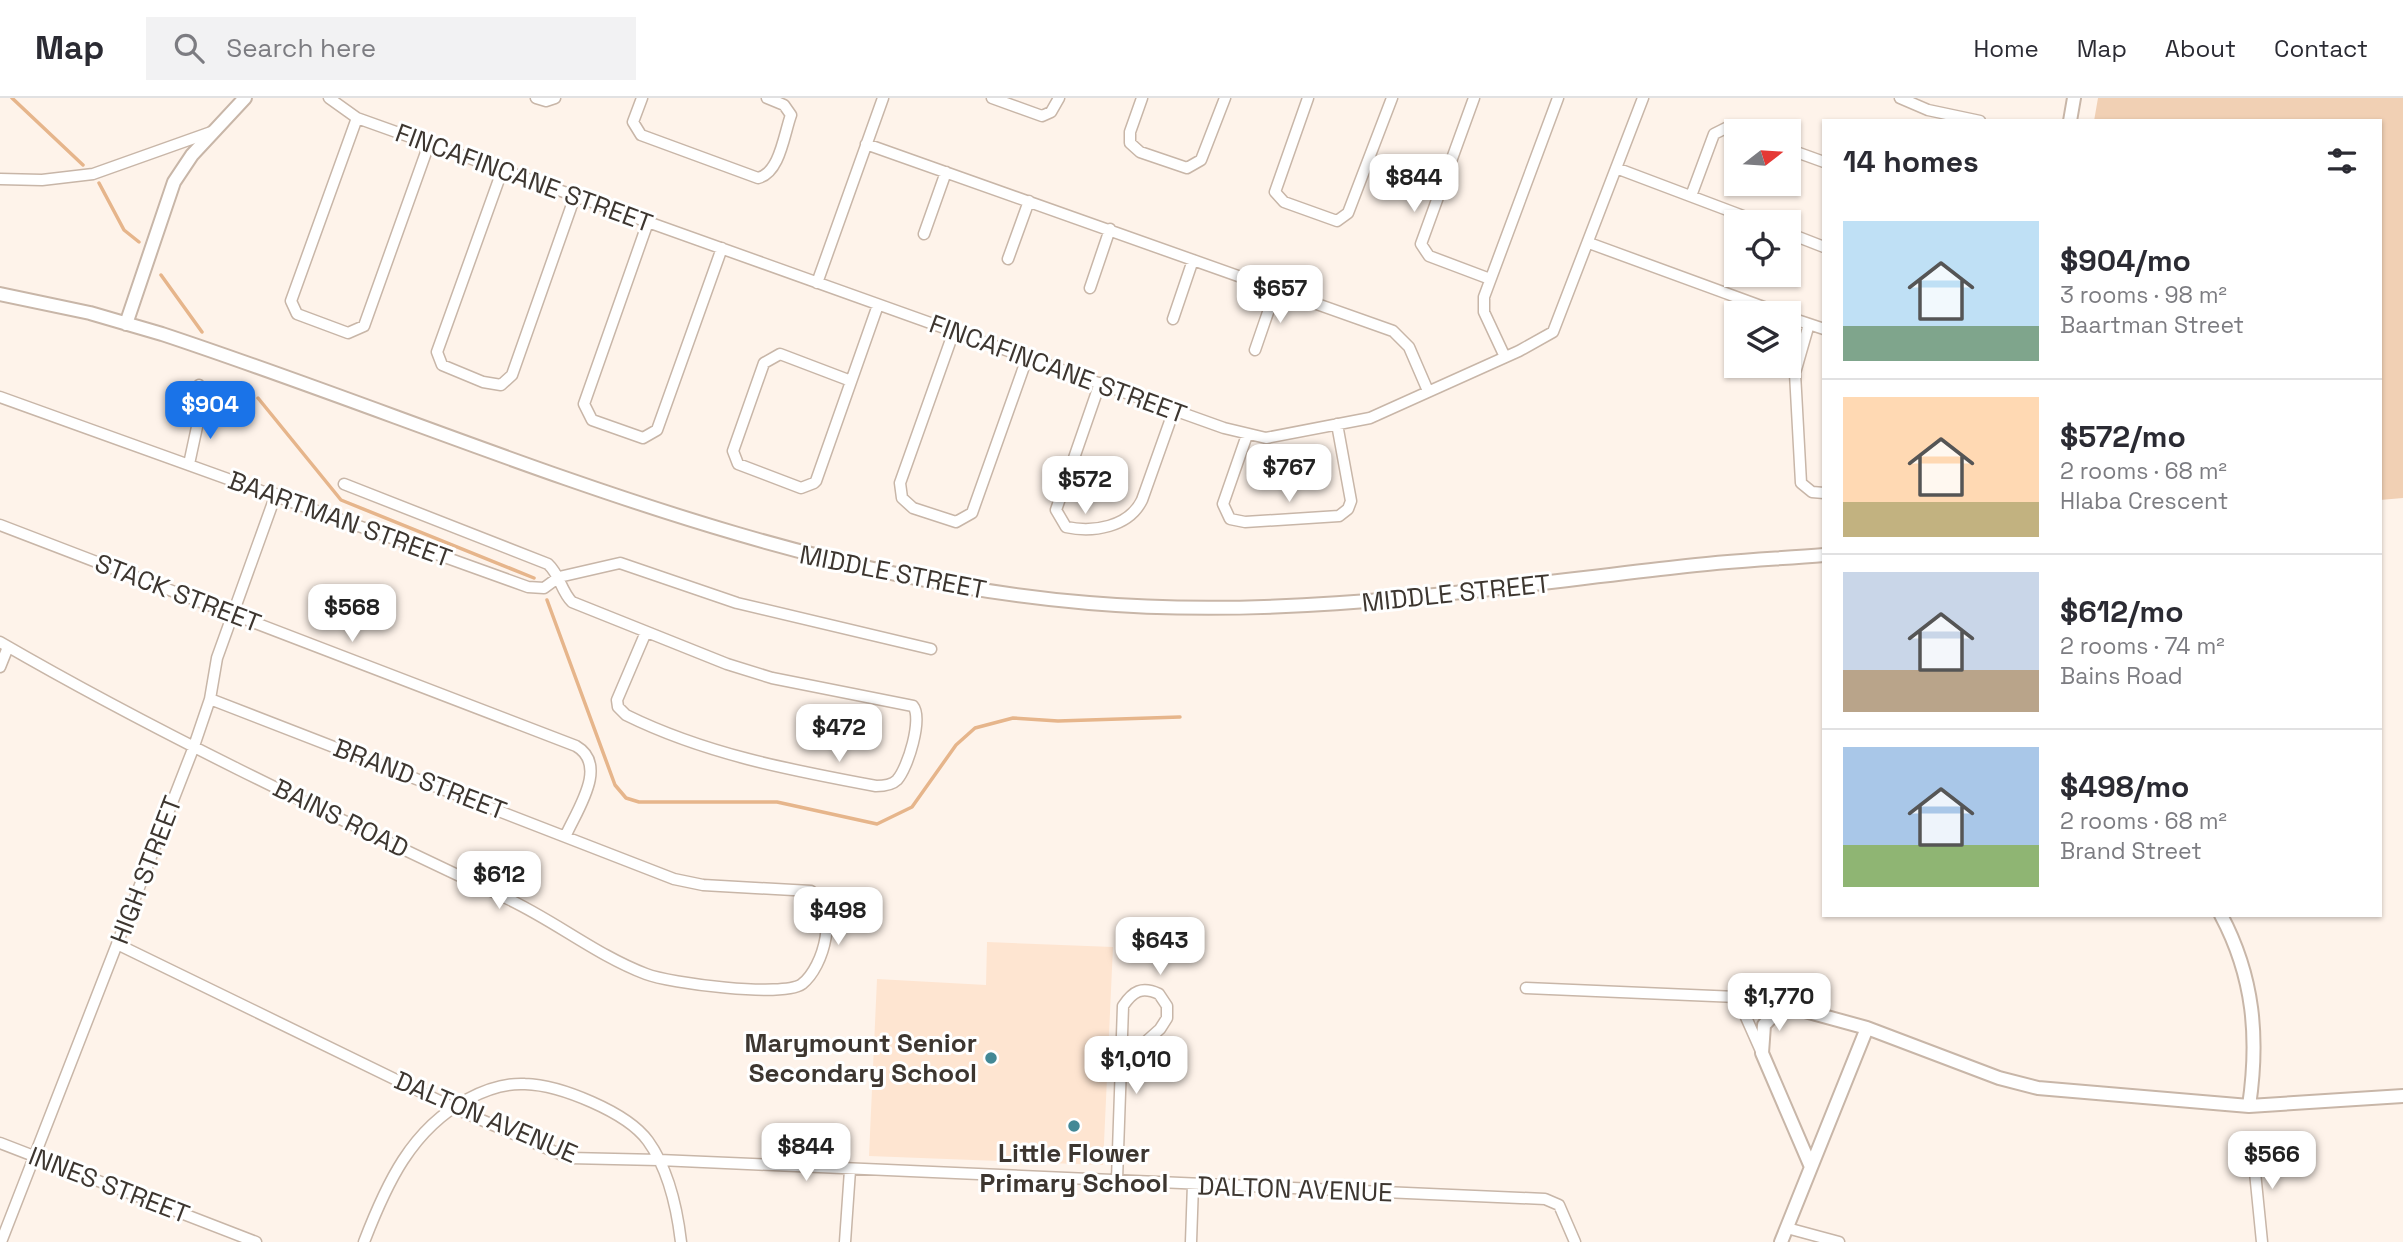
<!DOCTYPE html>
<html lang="en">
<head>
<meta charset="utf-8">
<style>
  :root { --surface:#fff; --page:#f2f2f3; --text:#2b2b33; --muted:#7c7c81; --line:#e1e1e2; --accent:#1a73e8 }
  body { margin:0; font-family:"Space Grotesk",sans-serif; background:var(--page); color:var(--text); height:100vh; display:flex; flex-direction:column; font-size:26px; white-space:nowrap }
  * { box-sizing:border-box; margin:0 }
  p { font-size:23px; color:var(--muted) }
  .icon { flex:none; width:38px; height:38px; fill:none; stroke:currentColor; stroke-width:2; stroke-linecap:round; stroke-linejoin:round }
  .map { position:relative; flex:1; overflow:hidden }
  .drawer { position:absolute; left:1822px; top:21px; width:560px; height:798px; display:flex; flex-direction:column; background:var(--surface); border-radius:0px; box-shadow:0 2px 5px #0004 }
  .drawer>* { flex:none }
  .needle { width:46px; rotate:73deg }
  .fabs { position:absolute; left:1724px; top:21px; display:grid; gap:14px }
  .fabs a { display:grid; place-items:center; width:77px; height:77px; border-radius:0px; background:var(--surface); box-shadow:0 2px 5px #0004; font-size:35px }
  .price { position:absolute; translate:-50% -60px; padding:0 16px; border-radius:14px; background:#fff; color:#222; font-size:23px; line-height:46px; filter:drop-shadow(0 2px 4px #0008) }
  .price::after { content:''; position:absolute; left:50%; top:42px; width:21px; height:16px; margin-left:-10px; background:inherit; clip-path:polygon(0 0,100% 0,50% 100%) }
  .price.current { background:var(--accent); color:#fff }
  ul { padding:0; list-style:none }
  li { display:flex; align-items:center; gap:21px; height:175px; padding:0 21px }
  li+li { border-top:2px solid var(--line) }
  li span { display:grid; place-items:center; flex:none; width:196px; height:140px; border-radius:0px; color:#555 }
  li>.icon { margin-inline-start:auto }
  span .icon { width:84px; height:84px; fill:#fffc; stroke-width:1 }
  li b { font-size:30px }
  h2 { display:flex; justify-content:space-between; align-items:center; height:84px; padding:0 21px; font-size:30px }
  header { display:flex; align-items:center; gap:42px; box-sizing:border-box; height:98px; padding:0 35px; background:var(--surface); border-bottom:2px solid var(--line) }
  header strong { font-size:33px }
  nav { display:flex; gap:38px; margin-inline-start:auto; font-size:24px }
  .search { width:490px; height:63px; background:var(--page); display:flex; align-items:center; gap:18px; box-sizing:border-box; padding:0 24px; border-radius:0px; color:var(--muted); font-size:26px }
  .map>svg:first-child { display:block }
  .built { fill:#fee5d1 }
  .green { fill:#f1d0b4 }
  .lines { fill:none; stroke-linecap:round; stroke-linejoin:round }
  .stream { stroke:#e6b58b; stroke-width:3.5 }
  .street-casing { stroke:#c8b6a8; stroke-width:13 }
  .secondary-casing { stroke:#c8b6a8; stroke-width:16 }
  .street { stroke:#fff; stroke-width:10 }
  .secondary { stroke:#fff; stroke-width:12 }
  .poi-dot { fill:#438895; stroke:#fff; stroke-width:2.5 }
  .labels { text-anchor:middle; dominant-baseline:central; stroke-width:6; stroke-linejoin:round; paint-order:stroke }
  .street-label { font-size:26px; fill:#3d3630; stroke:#fff }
  .poi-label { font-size:26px; font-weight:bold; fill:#3d3630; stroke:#fff; text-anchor:end }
</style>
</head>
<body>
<header>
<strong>Map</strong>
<div class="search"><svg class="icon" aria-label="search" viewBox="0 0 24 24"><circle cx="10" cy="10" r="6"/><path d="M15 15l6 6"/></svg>Search here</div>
<nav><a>Home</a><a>Map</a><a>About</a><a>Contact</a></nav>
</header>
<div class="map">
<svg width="2403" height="1144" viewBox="0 0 2403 1144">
  <rect width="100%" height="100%" fill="#fef3ea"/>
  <!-- built -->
  <path class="built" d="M 987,844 L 1113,849 L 1103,1067 L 869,1058 L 877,881 L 986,887 Z"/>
  <!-- green -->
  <path class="green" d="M 2098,0 L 2403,0 L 2403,400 L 2380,402 L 2380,23 L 2094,23 Z"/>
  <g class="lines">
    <!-- stream -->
    <path class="stream" d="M 12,0 L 83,67
      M 99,85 L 124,132 L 139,144
      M 161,177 L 202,234
      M 258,300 L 341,402 L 534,480
      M 547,502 L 615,687 L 626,700 L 639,704 L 777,704 L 877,726 L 912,709 L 956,647 L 975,630 L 1013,620 L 1058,623 L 1180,619"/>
    <defs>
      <path id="street" d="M 329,0 L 357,20 L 1224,330 L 1266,340 L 1370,320 L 1519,253 L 1553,234 L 1643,0
        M 536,0 L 546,3 L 555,0
        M 642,0 L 633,24 L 641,37 L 758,80 C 780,75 784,36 791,17 L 784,7 L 767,0
        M 992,0 L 1042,18 L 1051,14 L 1059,0
        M 1142,0 L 1130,34 L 1130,45 L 1140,54 L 1187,70 L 1201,62 L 1225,0
        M 1308,0 L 1275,94 L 1284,104 L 1337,123 L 1348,115 L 1392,0
        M 1474,0 L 1421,146 L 1429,158 L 1490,181
        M 1900,0 L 1928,12 L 1980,23
        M 357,20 L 291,203 L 297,216 L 348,235 L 364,228 L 429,46
        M 866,46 L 1393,233 L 1409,249 L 1428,293
        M 1788,51 L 1824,64
        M 1616,70 L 1759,124
        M 502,73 L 437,254 L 442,267 L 483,284 L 501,287 L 512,277 L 575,98
        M 0,81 L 42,82 L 93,76 L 214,33
        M 1691,98 L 1714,36 L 1726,30 L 1741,33
        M 648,124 L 584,306 L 592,322 L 643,340 L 657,332 L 722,150
        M 1788,135 L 1824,149
        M 924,136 L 946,74
        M 1589,145 L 1780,215
        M 1008,161 L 1029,103
        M 817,185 L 883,0
        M 1090,190 L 1110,131
        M 1788,219 L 1824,231
        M 1173,221 L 1193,162
        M 1809,226 L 1795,275 L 1801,385 L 1812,394 L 1824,395
        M 954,233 L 900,385 L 902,400 L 913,410 L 956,424 L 972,415 L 1027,260
        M 1255,252 L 1276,191
        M 1505,259 L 1484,214 L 1484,199 L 1558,0
        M 851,283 L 780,256 L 764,265 L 733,353 L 738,366 L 801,390 L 814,385 L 816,383 L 878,207
        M 1100,285 L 1056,412 L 1066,429 C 1093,435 1129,429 1142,402 L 1174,312
        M 0,299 L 528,489 L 544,490 L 559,479 L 620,465 L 737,505 L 931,551
        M 1247,337 L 1223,406 L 1230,421 L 1245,424 L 1339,418 L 1348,411 L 1351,403 L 1337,326
        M 189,366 L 203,301 L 199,287
        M 344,386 L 548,466 C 560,477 561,493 572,504 L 727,566 L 772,580 L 913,608 C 923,620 908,670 897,682 C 892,687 883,688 876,688 C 790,672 705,656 626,617 L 618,609 L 617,602 L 646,534
        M 0,427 L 576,648 C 609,667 577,712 566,737
        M 0,544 C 164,639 335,719 506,800 C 554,822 596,857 646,876 C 669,885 783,900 802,886 C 824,869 840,810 811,793 L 703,787 L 674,781 L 210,601
        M 0,569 L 8,549
        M 117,846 L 454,1010 L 569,1060 L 659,1062 L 1545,1101 L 1559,1107 L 1575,1144
        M 1526,890 L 1737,899 L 1783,907
        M 1737,899 L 1761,953
        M 2252,1044 L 2262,1144
        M 0,1045 L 256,1144
        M 1117,1082 L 1123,908 C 1133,893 1142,888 1159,896 L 1167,908 L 1167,920 L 1160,931 L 1123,964
        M 1787,1130 L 1839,1144
        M 1,1144 L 193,651 L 210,601 L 217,560 L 276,396
        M 364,1144 C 386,1087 411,1031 468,1001 C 485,992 506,985 525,986 C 560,987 627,1014 648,1043 C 669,1072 677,1110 681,1144
        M 845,1144 L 850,1072
        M 1191,1144 L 1193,1086"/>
      <path id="secondary" d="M 2070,23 L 2074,0
        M 0,196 L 90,215 L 162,236 C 467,337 764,478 1089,505 C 1288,522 1481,491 1678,469 C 1726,463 1775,461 1824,457
        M 126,226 L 174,84 L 192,57 L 245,0
        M 2221,817 C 2254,879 2259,940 2249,1008
        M 1811,1069 L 1762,955 L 1764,927 L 1783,907 L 1867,930 L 1999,980 L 2038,990 L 2249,1008 L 2403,998
        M 1781,1144 L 1867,930"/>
    </defs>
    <!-- street casing -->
    <use href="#street" class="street-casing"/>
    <!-- secondary casing -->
    <use href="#secondary" class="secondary-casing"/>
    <!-- street -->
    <use href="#street" class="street"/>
    <!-- secondary -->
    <use href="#secondary" class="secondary"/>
  </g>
  <!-- markers -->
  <g class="poi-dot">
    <circle cx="991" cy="960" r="7"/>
    <circle cx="1074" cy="1028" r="7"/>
  </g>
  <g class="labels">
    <!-- street labels -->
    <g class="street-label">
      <text transform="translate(524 80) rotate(20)">FINCAFINCANE STREET</text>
      <text transform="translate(1058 271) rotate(20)">FINCAFINCANE STREET</text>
      <text transform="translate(340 421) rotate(20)">BAARTMAN STREET</text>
      <text transform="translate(893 474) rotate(11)">MIDDLE STREET</text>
      <text transform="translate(178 495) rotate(21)">STACK STREET</text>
      <text transform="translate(1456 495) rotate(-6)">MIDDLE STREET</text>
      <text transform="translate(420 681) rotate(21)">BRAND STREET</text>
      <text transform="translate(341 720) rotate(26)">BAINS ROAD</text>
      <text transform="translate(146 772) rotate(-69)">HIGH STREET</text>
      <text transform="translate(486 1019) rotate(23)">DALTON AVENUE</text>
      <text transform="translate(109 1087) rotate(21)">INNES STREET</text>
      <text transform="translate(1295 1091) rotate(2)">DALTON AVENUE</text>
    </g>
    <!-- poi labels -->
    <g class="poi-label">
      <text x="977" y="945">Marymount Senior<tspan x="977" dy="30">Secondary School</tspan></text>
      <text x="1074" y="1055" text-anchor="middle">Little Flower<tspan x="1074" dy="30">Primary School</tspan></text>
    </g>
  </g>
</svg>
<div class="fabs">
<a><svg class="needle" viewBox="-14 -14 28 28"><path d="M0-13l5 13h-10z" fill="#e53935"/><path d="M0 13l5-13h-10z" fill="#7c7c81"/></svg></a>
<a><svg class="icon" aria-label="locate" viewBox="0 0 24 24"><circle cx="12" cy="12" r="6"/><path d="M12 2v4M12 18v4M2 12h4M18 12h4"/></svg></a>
<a><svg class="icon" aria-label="layers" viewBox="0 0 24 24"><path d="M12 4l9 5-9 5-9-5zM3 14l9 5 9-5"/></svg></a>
</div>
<b class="price" style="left:1414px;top:116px">$844</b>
<b class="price" style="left:1280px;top:227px">$657</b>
<b class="price current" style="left:210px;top:343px">$904</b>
<b class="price" style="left:1289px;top:406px">$767</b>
<b class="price" style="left:1085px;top:418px">$572</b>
<b class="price" style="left:352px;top:546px">$568</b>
<b class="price" style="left:839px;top:666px">$472</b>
<b class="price" style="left:499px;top:813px">$612</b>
<b class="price" style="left:838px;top:849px">$498</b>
<b class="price" style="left:1160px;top:879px">$643</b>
<b class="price" style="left:1779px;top:935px">$1,770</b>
<b class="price" style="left:1136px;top:998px">$1,010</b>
<b class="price" style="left:806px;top:1085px">$844</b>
<b class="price" style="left:2272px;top:1093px">$566</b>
<section class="drawer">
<h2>14 homes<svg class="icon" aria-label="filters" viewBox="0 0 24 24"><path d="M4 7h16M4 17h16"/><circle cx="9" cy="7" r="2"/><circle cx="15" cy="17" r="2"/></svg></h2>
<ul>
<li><span style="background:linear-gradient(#bfe0f5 75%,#7fa58c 0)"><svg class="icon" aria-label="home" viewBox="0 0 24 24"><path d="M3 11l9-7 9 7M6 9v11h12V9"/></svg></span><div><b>$904/mo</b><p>3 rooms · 98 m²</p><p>Baartman Street</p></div></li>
<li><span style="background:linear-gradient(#ffd9b3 75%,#c2b280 0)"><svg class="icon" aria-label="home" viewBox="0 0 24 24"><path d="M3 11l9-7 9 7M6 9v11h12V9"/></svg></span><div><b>$572/mo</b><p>2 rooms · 68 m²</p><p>Hlaba Crescent</p></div></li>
<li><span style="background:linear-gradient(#c9d6e8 70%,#b9a48a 0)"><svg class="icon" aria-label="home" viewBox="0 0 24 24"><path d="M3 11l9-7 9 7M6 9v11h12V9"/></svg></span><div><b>$612/mo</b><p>2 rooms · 74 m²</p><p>Bains Road</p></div></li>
<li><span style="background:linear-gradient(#a9c7e8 70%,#8fb573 0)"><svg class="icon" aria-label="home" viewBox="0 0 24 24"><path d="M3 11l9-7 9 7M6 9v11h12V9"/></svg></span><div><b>$498/mo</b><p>2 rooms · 68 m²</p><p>Brand Street</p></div></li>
</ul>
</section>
</div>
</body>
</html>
